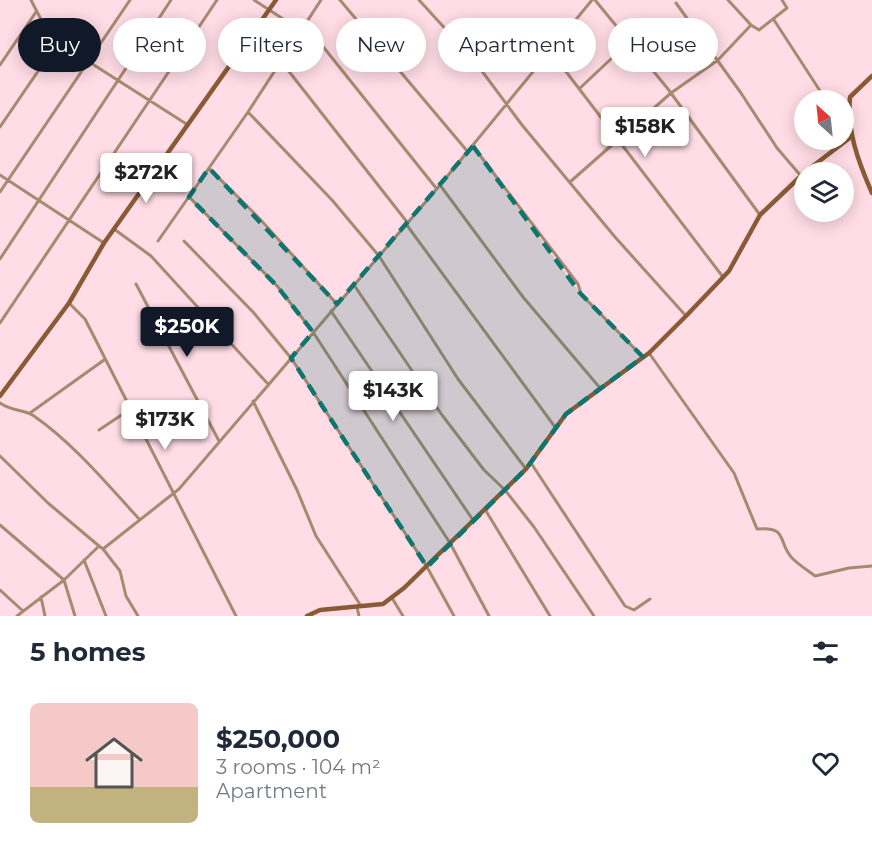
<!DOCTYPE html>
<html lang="en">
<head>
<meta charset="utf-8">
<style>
  :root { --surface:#fff; --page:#f2f2f3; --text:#1f2937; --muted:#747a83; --line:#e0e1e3; --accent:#111827 }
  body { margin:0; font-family:Montserrat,sans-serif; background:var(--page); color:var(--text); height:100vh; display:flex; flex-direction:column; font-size:22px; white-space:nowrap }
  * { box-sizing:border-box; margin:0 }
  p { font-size:20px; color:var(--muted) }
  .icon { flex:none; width:33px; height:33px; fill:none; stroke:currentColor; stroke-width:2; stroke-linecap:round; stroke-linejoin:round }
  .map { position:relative; height:616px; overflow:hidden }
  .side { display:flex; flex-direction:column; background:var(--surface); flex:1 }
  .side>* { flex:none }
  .banner { position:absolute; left:18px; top:18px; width:837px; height:54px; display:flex; gap:12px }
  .needle { width:39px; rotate:333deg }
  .fabs { position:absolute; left:794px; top:90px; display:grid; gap:12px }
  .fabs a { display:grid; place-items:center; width:60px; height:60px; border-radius:50%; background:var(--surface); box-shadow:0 3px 15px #0003; font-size:30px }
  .price { position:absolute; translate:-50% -51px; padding:0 14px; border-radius:6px; background:#fff; color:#222; font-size:20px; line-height:39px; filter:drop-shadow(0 2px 3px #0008) }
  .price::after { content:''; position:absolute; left:50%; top:36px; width:18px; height:14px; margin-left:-9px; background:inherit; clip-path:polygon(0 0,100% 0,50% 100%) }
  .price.on { background:var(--accent); color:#fff }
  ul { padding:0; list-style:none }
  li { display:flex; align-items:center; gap:18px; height:150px; padding:0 30px }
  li+li { border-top:2px solid var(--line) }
  li span { display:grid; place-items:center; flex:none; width:168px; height:120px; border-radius:9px; color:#555 }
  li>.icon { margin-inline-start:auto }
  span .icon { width:72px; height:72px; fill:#fffc; stroke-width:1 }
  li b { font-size:26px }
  h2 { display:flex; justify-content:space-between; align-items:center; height:72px; padding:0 30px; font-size:26px }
  .chip { padding:0 21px; border-radius:27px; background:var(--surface); box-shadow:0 3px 15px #0003; font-size:21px; line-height:54px }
  .chip.on { background:var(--accent); color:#fff }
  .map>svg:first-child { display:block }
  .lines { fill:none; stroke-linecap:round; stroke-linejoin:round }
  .street { stroke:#a98870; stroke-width:3 }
  .secondary { stroke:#895b35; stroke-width:4.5 }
  .marked { fill:#0f766e; fill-opacity:0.2; stroke:#0f766e; stroke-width:4.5; stroke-dasharray:12 8; stroke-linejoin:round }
</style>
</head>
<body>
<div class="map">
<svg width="872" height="616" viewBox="0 0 872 616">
  <rect width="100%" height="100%" fill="#ffdce6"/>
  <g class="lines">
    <!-- street -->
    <path class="street" d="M 31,0 L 50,37 L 188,125
      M 254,0 L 300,30
      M 340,0 L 468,152
      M 419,0 L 473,59 L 522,125 L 615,237 L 686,316
      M 595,0 L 668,89 L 760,215
      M 728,0 L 751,25 L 759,30 L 787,8 L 782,0
      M 676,3 L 741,93 L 777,148 L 801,176
      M 774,20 L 826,100
      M 305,24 L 436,188
      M 551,52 L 723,277
      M 280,60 L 407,222
      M 0,65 L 36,12
      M 579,89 L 629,42
      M 248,112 L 332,200 L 379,256 L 458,379 L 526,469
      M 843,126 L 851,137
      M 0,127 L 58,42
      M 473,146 L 578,284 L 581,294 L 643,357
      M 209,168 L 258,217 L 337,304
      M 0,175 L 104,243
      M 570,182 L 671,93 L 718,60 L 751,25
      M 440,185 L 523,297 L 600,388
      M 0,192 L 130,0
      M 189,197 L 277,286 L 313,332 L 450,543 L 489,616
      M 406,224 L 555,427
      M 114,229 L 151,256 L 268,384
      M 158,241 L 248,112 L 321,0
      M 184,241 L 253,312 L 291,358 L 427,567 L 454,616
      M 0,259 L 171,0
      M 136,284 L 219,441
      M 354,285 L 442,415 L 484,470 L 505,490 L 534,527 L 594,616
      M 70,304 L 85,319 L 236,616
      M 331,311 L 473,520
      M 0,323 L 217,0
      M 649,353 L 734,473 L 757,529 C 789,526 777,542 792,558 C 799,565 807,570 815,576 L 849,568 L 872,566
      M 253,401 L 297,490 L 316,536 L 361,606
      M 0,403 C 12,412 25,409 34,416 C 74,444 107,484 140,520
      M 30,413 L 104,360
      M 99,430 L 132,408
      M 0,456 L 48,503 L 99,546
      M 531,463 L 625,606 L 634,610 L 650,599
      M 486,511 L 550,616
      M 0,525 L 64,580 L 75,616
      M 103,549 L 120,571 L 126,596 L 138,616
      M 84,560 L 106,616
      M 0,590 L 23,611
      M 41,597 L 45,616
      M 392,598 L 403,616
      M 357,607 L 359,616
      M 17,616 L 64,580 L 99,546 L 103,549 L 179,489 L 440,185 L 592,0"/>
    <!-- secondary -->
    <path class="secondary" d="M 872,76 L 850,97 C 847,132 858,161 872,193
      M 805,172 L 851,137
      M 0,396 L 69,303 L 104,243 L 276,0
      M 307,616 L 320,610 L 383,604 L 404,588 L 526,469 L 566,414 L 649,353 L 686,316 L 729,271 L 760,215 L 804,173"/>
  </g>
  <!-- marked area -->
  <path class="marked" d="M 473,146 L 580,293 L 643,357 L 566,414 L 526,469 L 427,567 L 291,358 L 313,332 L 277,286 L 189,197 L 209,168 L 337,304 Z"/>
</svg>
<div class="fabs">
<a><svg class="needle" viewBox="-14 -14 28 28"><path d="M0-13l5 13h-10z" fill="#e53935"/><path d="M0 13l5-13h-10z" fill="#747a83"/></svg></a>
<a><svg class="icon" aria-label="layers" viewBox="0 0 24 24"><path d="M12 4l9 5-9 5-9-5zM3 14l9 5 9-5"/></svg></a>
</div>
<b class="price" style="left:645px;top:158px">$158K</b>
<b class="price" style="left:146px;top:204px">$272K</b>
<b class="price on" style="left:187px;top:358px">$250K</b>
<b class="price" style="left:393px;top:422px">$143K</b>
<b class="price" style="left:165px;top:451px">$173K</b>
<div class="banner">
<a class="chip on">Buy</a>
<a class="chip">Rent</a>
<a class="chip">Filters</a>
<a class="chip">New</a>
<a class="chip">Apartment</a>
<a class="chip">House</a>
</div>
</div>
<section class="side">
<h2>5 homes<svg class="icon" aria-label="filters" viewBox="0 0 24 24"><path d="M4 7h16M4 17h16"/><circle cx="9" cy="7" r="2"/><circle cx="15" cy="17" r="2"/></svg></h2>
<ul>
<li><span style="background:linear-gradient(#f6c9c9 70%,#c2b280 0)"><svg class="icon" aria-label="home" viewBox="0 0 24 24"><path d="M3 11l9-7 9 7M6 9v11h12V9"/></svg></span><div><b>$250,000</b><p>3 rooms · 104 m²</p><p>Apartment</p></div><svg class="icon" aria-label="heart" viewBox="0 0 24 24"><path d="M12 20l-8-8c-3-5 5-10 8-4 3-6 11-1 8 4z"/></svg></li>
</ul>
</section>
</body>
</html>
